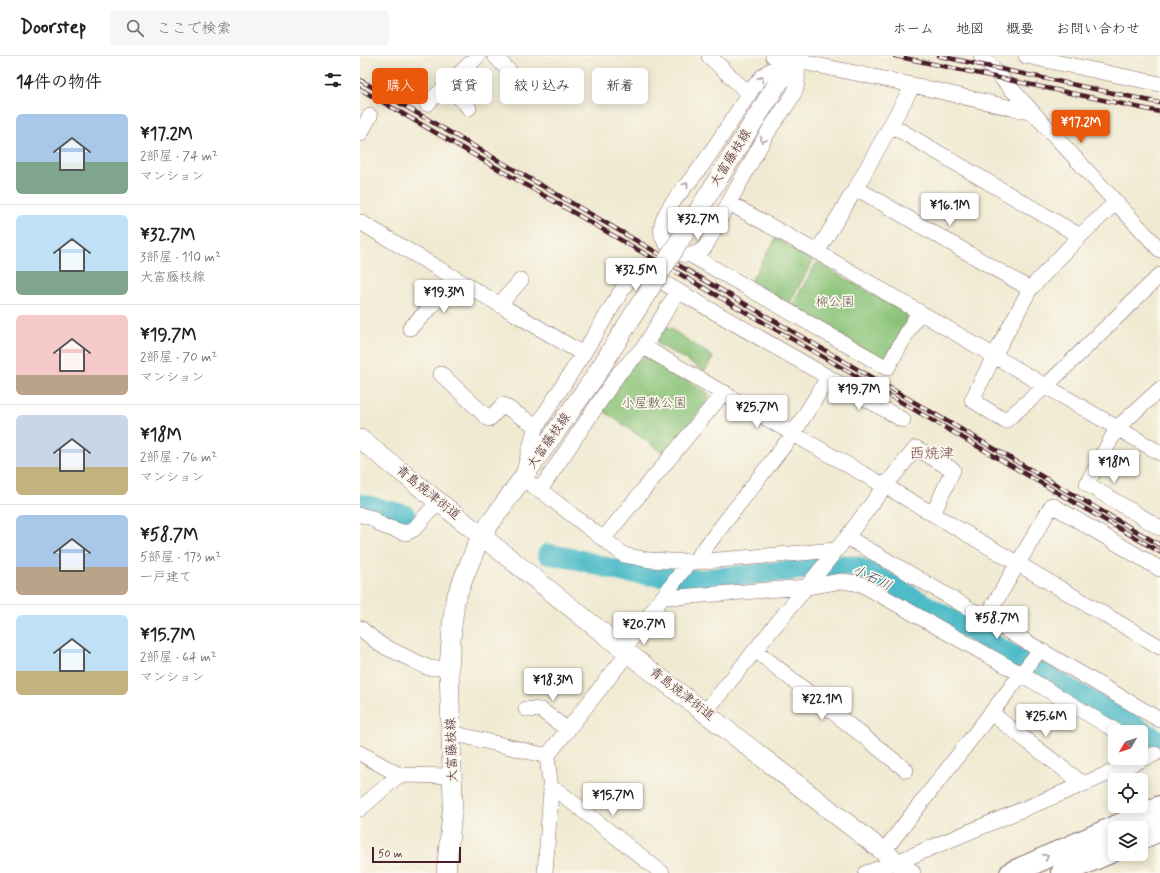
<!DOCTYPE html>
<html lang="ja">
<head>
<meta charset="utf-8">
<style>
  :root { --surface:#fff; --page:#f6f6f6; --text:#202124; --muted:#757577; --line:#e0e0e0; --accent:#ea580c }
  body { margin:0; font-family:Mynerve,"Klee One",sans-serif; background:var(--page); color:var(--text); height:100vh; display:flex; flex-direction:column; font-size:15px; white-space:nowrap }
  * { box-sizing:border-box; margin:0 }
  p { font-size:13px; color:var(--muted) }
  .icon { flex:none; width:22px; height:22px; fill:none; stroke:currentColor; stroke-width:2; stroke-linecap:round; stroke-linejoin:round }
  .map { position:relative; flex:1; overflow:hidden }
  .details { display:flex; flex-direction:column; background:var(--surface); width:360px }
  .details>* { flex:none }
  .top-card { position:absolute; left:12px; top:12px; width:380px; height:36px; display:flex; gap:8px }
  .needle { width:26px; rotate:231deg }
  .fabs { position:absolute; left:748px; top:669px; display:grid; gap:8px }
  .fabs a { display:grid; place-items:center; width:40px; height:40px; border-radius:6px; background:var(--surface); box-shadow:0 2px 10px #0003; font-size:20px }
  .scale { position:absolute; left:12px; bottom:10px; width:89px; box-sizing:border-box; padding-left:4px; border:2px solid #4a1f2b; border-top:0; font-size:11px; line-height:14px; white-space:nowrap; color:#4a1f2b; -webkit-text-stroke:3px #fbf7ec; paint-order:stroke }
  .price { position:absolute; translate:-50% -34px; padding:0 9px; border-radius:4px; background:#fff; color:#222; font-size:13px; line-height:26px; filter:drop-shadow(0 1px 2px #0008) }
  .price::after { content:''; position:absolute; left:50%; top:24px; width:12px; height:9px; margin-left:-6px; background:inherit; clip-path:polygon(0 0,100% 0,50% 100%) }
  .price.on { background:var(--accent); color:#fff }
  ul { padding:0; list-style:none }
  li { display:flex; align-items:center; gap:12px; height:100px; padding:0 16px }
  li+li { border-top:1px solid var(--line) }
  li span { display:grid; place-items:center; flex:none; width:112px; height:80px; border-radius:6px; color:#555 }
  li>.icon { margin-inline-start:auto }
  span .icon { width:48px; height:48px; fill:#fffc; stroke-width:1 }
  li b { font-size:17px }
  h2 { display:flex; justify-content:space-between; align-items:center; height:48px; padding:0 16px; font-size:17px }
  .pill { padding:0 14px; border-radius:6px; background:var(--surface); box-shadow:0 2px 10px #0003; font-size:14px; line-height:36px }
  .pill.on { background:var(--accent); color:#fff }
  header { display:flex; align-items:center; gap:24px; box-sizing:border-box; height:56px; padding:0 20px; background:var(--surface); border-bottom:1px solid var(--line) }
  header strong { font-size:19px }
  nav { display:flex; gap:22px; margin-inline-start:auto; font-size:14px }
  .search { width:280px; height:36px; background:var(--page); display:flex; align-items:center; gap:10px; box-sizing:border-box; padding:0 14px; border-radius:6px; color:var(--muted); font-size:15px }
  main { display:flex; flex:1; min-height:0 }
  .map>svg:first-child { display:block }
  .green { fill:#8ac378; stroke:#6a7152 }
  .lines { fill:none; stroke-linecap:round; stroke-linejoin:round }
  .river { stroke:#4ebbc8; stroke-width:21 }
  .minor-casing { stroke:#846665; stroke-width:16 }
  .major-casing { stroke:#846665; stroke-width:20 }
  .highway-casing { stroke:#846665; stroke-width:24 }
  .minor { stroke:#fff; stroke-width:15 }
  .major { stroke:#fff; stroke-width:19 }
  .highway { stroke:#fff; stroke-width:22 }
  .rail-casing { stroke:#4a1f2b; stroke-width:4.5 }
  .rail { stroke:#fbf7ec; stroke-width:3; stroke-dasharray:9; stroke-linecap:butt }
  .major-bridge-casing { stroke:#846665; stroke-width:20; stroke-linecap:butt }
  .major-bridge { stroke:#fff; stroke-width:19 }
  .oneway { stroke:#ae9aa0 }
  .labels { text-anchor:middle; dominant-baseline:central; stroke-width:3.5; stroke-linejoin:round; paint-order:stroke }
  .street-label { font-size:13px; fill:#4a1f2b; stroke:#fbf7ec }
  .park-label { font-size:13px; fill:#605846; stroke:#fbf7ec }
  .water-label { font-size:14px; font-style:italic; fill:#4b5662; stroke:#fbf7ec }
  .quarter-label { font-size:15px; fill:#834b5d; stroke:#fbf7ec }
</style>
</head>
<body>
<header>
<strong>Doorstep</strong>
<div class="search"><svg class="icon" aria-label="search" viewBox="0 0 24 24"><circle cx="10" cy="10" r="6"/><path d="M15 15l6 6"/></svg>ここで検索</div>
<nav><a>ホーム</a><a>地図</a><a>概要</a><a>お問い合わせ</a></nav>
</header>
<main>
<section class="details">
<h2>14件の物件<svg class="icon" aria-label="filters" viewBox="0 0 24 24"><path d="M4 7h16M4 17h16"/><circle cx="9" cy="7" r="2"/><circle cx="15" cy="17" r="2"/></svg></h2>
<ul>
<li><span style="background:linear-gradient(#a9c7e8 60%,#7fa58c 0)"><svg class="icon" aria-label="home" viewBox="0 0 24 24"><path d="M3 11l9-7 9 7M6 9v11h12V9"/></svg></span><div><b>¥17.2M</b><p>2部屋 · 74 m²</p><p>マンション</p></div></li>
<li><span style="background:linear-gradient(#bfe0f5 70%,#7fa58c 0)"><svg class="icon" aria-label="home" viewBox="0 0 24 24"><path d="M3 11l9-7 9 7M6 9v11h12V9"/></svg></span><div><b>¥32.7M</b><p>3部屋 · 110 m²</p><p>大富藤枝線</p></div></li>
<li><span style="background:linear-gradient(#f6c9c9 75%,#b9a48a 0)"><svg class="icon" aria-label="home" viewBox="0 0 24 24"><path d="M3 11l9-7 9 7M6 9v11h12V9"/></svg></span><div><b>¥19.7M</b><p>2部屋 · 70 m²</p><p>マンション</p></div></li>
<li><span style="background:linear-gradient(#c9d6e8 65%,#c2b280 0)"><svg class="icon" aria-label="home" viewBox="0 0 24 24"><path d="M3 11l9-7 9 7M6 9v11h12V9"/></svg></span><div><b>¥18M</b><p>2部屋 · 76 m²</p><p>マンション</p></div></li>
<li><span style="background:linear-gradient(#a9c7e8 65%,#b9a48a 0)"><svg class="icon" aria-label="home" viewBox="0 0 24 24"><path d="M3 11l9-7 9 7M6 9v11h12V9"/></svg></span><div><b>¥58.7M</b><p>5部屋 · 173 m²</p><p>一戸建て</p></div></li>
<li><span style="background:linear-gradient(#bfe0f5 70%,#c2b280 0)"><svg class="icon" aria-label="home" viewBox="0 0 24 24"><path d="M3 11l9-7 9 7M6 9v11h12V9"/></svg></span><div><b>¥15.7M</b><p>2部屋 · 64 m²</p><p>マンション</p></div></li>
</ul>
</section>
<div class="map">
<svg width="800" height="817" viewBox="0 0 800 817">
  <rect width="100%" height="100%" fill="#fbf7ec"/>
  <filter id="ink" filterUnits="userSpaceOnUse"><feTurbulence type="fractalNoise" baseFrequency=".025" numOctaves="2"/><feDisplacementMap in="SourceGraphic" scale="8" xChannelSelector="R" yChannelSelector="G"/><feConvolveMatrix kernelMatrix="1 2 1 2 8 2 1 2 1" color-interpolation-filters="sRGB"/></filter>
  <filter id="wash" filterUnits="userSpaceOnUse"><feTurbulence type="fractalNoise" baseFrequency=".012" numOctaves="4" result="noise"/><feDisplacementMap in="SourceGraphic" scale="16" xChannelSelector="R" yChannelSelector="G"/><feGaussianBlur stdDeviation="0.9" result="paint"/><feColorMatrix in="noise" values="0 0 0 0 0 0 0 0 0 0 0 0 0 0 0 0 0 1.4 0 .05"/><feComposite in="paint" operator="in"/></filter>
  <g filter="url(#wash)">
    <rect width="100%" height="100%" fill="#f0ead2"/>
    <!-- green -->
    <path class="green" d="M 416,182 L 453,205 L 429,248 L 391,225 Z
      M 457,206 L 549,259 L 527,301 L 521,303 L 431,251 Z
      M 307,270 L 353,301 L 345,315 L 298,288 L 297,283 Z
      M 286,300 L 348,337 L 349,343 L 305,398 L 241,353 C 253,335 265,309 286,300 Z"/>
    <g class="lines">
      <!-- river -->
      <path class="river" d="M 0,448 L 45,459
        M 188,498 L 220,504 L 263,516 L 337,524 L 484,509 L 497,511 L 511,517 L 800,685"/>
    </g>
  </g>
  <g filter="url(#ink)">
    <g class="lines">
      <defs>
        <path id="minor" d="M 135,0 L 150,16
          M 349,0 L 389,38
          M 413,0 L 553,29
          M 621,0 L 800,194
          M 666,0 L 800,28
          M 88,29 L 109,52
          M 67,48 L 118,0
          M 531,69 L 720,180
          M 0,78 L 10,60
          M 496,132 L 670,233
          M 756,146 L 720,180 L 670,233 L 634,300 L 612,344 L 645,365 L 686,330 L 800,219
          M 369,147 L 457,196 L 800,397
          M 0,166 L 223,298
          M 457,196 L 496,132 L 553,29 L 673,57
          M 331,199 L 339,196 L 345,191 C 367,151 388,110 411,71 C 417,62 434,41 436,32 C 439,23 437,14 436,5 C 424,9 412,11 403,20 C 394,28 388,40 381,50 C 369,69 356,89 343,108 C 331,125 306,149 302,168 C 298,185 315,200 331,199 L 527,312 L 559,256
          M 140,248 L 161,224
          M 50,272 L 98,224
          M 284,291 C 364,337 444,385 525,430 L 556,392 L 593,414 L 573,458
          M 81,318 L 129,363 L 143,349 L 176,370
          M 468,322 L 433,378 L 334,506 L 289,504 L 264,499 L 180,434 L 162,423 L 175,373 L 223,298 L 276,211 L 543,364
          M 800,333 L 757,372 L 727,428 L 800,472
          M 180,434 L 259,317 L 284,291 L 318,235
          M 0,459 L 12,462 L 23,470 L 46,477 L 54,473 L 78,446
          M 487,481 L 800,664
          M 243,483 L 364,336
          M 334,506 L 476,494
          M 304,540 L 317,541 L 447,531 L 482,525 L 501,528 L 661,618 L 758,676
          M 626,562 L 692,449 L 800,513
          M 0,572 L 21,589 L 69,612 L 89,612
          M 264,593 L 329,506
          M 395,594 L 546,714
          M 166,653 L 181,654 L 208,674
          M 345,656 L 487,481 L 525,430 L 800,591
          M 631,657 L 723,728
          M 92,677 L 187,700 L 191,734 L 185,817
          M 0,697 L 39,719
          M 187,700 L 268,597
          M 191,734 L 198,735 L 302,817
          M 0,753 L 39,719 L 93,720
          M 523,796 L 680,594
          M 506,817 L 537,806 L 795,698"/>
        <path id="major" d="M 416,30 L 440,0
          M 0,383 L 268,597 L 551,817
          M 86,817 L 93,746 L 89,612 L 92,571 L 95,544 L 110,506 L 121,480 L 234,322"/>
        <path id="highway" d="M 781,782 L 800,774
          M 651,817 L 800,751
          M 702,817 L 755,794"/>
      </defs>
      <!-- minor casing -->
      <use href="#minor" class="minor-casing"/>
      <!-- major casing -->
      <use href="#major" class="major-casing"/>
      <!-- highway casing -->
      <use href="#highway" class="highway-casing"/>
      <!-- minor -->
      <use href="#minor" class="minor"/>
      <!-- major -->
      <use href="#major" class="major"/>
      <!-- highway -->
      <use href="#highway" class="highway"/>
      <defs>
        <path id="rail" d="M 535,0 L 800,56
          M 579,0 L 800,47
          M 0,24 L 800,489
          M 0,33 L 800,496"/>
      </defs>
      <!-- rail casing -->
      <use href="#rail" class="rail-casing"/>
      <!-- rail -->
      <use href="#rail" class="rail"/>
      <defs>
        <path id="major-bridge" d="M 234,322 L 416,30"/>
      </defs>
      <!-- major-bridge casing -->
      <use href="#major-bridge" class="major-bridge-casing"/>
      <!-- major-bridge -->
      <use href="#major-bridge" class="major-bridge"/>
    </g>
    <!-- one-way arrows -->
    <defs><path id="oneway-chevron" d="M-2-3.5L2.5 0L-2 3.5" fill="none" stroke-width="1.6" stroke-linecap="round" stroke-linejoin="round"/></defs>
    <g class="oneway">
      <use href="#oneway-chevron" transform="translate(401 23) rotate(-49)"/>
      <use href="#oneway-chevron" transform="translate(403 84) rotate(121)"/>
      <use href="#oneway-chevron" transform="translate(326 129) rotate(-52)"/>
      <use href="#oneway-chevron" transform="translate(686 801) rotate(-24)"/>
    </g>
  </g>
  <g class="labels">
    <!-- street labels -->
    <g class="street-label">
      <text transform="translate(371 102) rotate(-58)">大富藤枝線</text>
      <text transform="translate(189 385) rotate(-55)">大富藤枝線</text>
      <text transform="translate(68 437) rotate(39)">青島焼津街道</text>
      <text transform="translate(322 638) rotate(38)">青島焼津街道</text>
      <text transform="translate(92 694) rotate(-92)">大富藤枝線</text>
    </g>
    <!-- park labels -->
    <g class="park-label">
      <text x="475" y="246">柳公園</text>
      <text x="294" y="347">小屋敷公園</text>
    </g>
    <!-- water labels -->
    <g class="water-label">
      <text transform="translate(512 522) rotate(26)">小石川</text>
    </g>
    <!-- quarter labels -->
    <g class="quarter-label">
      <text x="572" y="398">西焼津</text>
    </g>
  </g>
</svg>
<div class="fabs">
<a><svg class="needle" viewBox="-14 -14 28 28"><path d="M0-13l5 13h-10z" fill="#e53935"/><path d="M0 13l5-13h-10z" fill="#757577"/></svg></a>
<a><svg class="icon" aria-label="locate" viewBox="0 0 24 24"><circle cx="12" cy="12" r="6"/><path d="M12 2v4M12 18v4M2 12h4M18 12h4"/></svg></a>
<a><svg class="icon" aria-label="layers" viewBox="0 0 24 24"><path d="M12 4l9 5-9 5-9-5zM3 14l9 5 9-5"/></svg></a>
</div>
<div class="scale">50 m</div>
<b class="price on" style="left:721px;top:88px">¥17.2M</b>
<b class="price" style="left:590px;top:171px">¥16.1M</b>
<b class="price" style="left:338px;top:185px">¥32.7M</b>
<b class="price" style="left:276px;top:236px">¥32.5M</b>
<b class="price" style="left:84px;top:258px">¥19.3M</b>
<b class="price" style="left:499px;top:355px">¥19.7M</b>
<b class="price" style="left:397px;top:373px">¥25.7M</b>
<b class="price" style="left:754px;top:428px">¥18M</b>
<b class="price" style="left:637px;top:584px">¥58.7M</b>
<b class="price" style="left:284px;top:590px">¥20.7M</b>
<b class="price" style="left:193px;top:646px">¥18.3M</b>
<b class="price" style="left:462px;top:665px">¥22.1M</b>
<b class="price" style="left:686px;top:682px">¥25.6M</b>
<b class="price" style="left:253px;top:761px">¥15.7M</b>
<div class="top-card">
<a class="pill on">購入</a>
<a class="pill">賃貸</a>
<a class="pill">絞り込み</a>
<a class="pill">新着</a>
</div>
</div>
</main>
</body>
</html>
